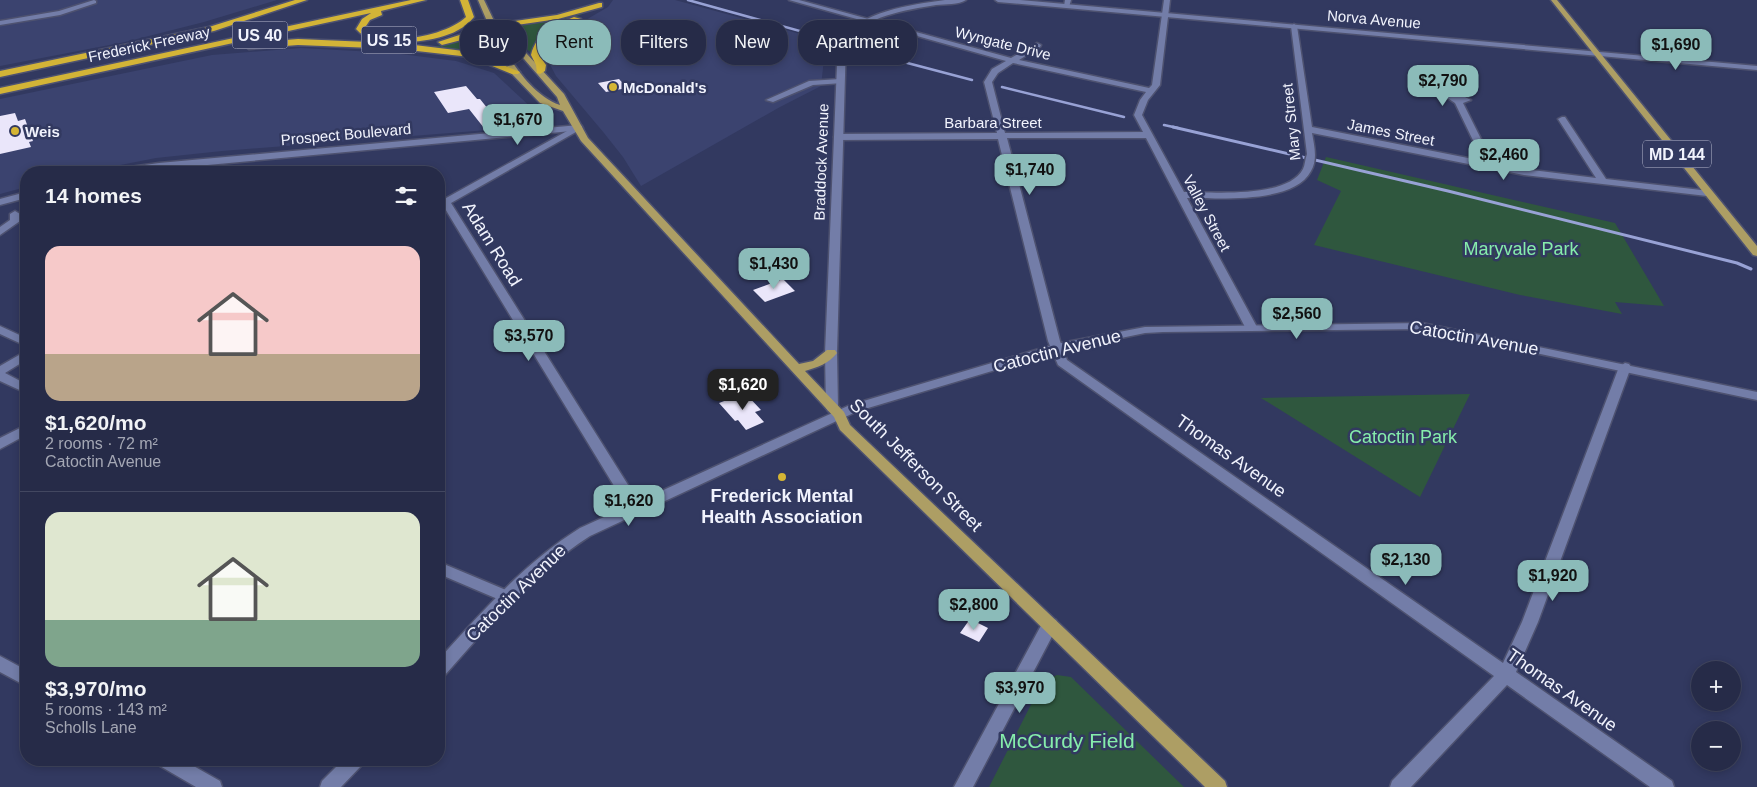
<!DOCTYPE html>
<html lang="en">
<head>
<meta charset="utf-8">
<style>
  :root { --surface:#262b48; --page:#323752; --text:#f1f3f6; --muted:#a4a7b4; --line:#424760; --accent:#8bbbb9 }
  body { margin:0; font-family:Arial,sans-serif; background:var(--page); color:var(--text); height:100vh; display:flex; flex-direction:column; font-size:19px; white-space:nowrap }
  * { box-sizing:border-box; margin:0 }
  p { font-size:16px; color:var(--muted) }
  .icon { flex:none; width:28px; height:28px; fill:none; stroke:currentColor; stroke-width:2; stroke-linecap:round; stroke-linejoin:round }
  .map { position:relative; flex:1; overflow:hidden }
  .side { position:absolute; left:20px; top:166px; width:425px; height:600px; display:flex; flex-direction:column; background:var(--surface); border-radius:20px; box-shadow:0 2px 8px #0003,0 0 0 1px var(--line) }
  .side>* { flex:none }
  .guide { position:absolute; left:460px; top:20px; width:475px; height:45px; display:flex; gap:10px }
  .buttons { position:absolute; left:1691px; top:661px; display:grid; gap:10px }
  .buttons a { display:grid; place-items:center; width:50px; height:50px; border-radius:50%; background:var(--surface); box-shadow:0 2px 8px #0003,0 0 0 1px var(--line); font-size:25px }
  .price { position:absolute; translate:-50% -42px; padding:0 11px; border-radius:10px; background:var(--accent); color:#111; font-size:16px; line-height:32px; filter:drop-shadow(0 1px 2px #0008) }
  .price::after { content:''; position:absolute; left:50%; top:30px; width:15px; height:11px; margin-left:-8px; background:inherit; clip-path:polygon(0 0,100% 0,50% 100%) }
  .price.on { background:#222; color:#fff }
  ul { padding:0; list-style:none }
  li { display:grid; align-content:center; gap:10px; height:265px; padding:0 25px }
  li+li { border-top:1px solid var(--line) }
  li span { display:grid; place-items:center; height:155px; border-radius:15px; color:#555 }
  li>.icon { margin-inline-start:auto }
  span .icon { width:90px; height:90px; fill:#fffc; stroke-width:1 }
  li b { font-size:21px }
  h2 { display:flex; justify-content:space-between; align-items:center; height:60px; padding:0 25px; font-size:21px }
  .chip { padding:0 18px; border-radius:20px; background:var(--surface); box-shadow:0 2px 8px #0003,0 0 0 1px var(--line); font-size:18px; line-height:45px }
  .chip.on { background:var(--accent); color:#111 }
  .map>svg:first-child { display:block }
  .built { fill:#3b436f }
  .green { fill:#2f573e }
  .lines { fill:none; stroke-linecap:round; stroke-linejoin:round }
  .stream-far1 { stroke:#98a2d5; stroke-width:2.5 }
  .stream { stroke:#98a2d5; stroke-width:3 }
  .building { fill:#eae6fa }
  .minor-casing { stroke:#4e5270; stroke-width:3 }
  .tertiary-casing { stroke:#4e5270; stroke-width:3 }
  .primary-casing { stroke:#4e5270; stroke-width:3 }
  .motorway-casing { stroke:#4e5270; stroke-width:3 }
  .minor { fill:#737da8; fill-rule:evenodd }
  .tertiary { fill:#737da8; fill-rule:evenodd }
  .primary { fill:#ad9e64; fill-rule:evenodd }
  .motorway { fill:#d3b437; fill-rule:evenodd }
  .poi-dot { fill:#d5b534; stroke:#323960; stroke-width:2 }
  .labels { text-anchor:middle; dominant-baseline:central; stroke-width:5; stroke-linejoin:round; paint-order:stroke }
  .far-street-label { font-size:15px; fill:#f1f3fd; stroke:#323960 }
  .far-poi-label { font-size:15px; font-weight:bold; fill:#f1f3fd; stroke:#323960; text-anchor:start }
  .shield { fill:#323960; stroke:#b8bbce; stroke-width:1 }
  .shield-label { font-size:16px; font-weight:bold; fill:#f1f3fd }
  .street-label { font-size:18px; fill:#f1f3fd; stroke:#323960 }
  .park-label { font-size:18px; fill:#86edab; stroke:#323960 }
  .poi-label { font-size:18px; font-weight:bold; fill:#f1f3fd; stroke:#323960 }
  .near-park-label { font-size:21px; fill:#86edab; stroke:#323960 }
</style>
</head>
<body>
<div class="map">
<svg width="1757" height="787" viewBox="0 0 1757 787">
  <rect width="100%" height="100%" fill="#323960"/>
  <!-- built -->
  <path class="built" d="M 0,0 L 277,0 L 204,22 L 125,42 L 0,66 Z
    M 613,0 L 675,0 L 826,41 L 821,86 L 780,107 L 641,186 L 623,157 L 604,133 L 556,76 L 548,61 L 552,45 L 565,32 L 608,7 Z
    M 301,48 L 393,53 L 456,61 L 494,73 L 547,122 L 540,126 L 222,151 L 156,158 L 85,172 L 26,172 L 26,187 L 0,194 L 0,99 L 212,55 Z"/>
  <!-- green -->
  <path class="green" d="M 586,12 C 572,20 535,36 532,53 L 525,48 L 508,27 Z
    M 480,35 L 503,63 L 473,54 L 430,47 L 453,43 Z
    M 1326,157 L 1615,223 L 1664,306 L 1615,302 L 1622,314 L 1520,295 L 1314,245 L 1341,191 L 1317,180 Z
    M 1470,394 L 1420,497 L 1261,398 Z
    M 1057,675 L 1071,677 L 1184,787 L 989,787 L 1043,681 Z"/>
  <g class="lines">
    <!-- stream-far1 -->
    <path class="stream-far1" d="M 688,0 L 825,38
      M 858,50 L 972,80
      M 1002,87 L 1124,117
      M 1164,125 L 1178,128"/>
    <!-- stream -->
    <path class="stream" d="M 1173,127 L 1448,191 L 1737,263 L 1751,269"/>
  </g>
  <!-- building -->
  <path class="building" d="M 619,79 L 627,88 L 606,92 L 598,83 Z
    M 466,86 L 477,99 L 480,99 L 500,124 L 484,128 L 469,109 L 448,113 L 434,92 Z
    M 15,113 L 18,121 L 25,119 L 33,141 L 29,142 L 31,147 L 0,154 L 0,116 Z
    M 783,279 L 795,291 L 765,302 L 753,290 Z
    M 745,393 L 761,410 L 755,412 L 764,422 L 746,430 L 738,420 L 735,421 L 719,403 Z
    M 970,619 L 988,628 L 979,642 L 960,633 Z"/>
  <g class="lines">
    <defs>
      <path id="minor" d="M 94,0 L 96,1 L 96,3 L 60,15 L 0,25 L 0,21 L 59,11 Z
        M 789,0 L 799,0 L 1011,58 L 1037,43 L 1041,45 L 1040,47 L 1019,60 L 1149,88 L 1152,85 L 1164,0 L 1170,0 L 1160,85 L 1148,100 L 1142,115 L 1184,192 C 1212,192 1287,199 1303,169 C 1305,165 1305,159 1307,154 L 1291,26 L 1294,24 L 1297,26 L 1312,127 L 1483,161 L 1455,103 L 1446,97 L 1459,94 L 1471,100 L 1463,103 L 1493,163 L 1524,169 L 1596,178 L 1558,119 L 1562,117 L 1565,117 L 1606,179 L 1710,191 L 1710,195 L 1707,196 L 1524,175 L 1312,133 C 1314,145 1318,159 1311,171 C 1294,204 1219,198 1187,198 L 1257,327 L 1251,330 L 1245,327 L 1146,138 L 1007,138 L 1060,341 L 1067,360 L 1503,663 L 1522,622 L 1619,367 L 1625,363 L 1629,364 L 1631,367 L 1538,622 L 1516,672 L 1672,781 L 1674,787 L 1650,787 L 1507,685 L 1411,787 L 1390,787 L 1392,781 L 1494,676 L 1058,365 L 1048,341 L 998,139 L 838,140 L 834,137 L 838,134 L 997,133 L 984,82 L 992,69 L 1006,61 ZM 1013,63 L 1146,92 L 1140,100 L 1134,115 L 1143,132 L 1005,133 L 992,82 L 998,73 Z
        M 1065,0 L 1071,0 L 1069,7 L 1064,6 Z
        M 840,79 L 844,81 L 843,83 L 813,85 L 773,102 L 766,100 L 809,81 Z
        M 576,126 L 583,128 L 451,203 L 640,504 L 642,508 L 640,512 L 635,513 L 630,512 L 444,207 L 439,209 L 439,202 Z
        M 15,211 L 20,214 L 20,221 L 0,235 L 0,227 L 10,220 L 10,214 Z
        M 0,326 L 26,338 L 26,346 L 0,334 Z
        M 26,351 L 26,360 L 5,373 L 26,384 L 26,393 L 0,381 L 0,366 Z
        M 26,425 L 26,435 L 0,449 L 0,438 Z
        M 439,562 L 513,593 L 515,597 L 513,601 L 507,603 L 439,574 Z
        M 1050,618 L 1056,620 L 1058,625 L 973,787 L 954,787 L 1044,620 Z
        M 0,656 L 26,670 L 26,686 L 0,672 Z
        M 157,760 L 183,760 L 220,781 L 222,787 L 196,787 L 160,766 Z"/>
      <path id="tertiary" d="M 945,0 L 966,0 C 959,5 945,4 936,5 C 905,10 866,16 846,41 L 837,353 L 838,408 L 832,412 L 828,411 L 826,408 L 825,353 L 838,41 C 862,11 909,5 945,0 Z
        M 995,0 L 1020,0 L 1757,66 L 1757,70 L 998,2 Z
        M 579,125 L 582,126 L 582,130 L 132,172 L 111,172 L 116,169 L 159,163 Z
        M 26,192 L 26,198 L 0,205 L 0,199 Z
        M 1422,323 L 1757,392 L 1757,400 L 1422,329 L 1163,332 L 1145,333 L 1059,351 L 858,411 L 590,536 C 533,573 490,624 445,675 L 439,677 L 439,659 C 483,611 524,563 580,528 L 850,405 L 1056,344 L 1145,327 Z
        M 343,760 L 364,760 L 361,766 L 341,787 L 320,787 L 322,781 Z"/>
      <path id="primary" d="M 478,0 L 484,0 L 496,25 L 503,28 L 564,94 L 588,138 L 799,364 L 813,361 L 827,350 L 835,350 L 837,353 C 828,364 818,367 805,371 L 844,412 L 850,425 L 1225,781 L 1227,787 L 1205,787 L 840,430 L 834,417 L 581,141 L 563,111 L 540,103 L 512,74 L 485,30 L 489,26 ZM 494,29 L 499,30 L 557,97 L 560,105 C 528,93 510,58 492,30 Z
        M 1551,0 L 1557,0 L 1757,246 L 1757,256 L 1753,255 Z"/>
      <path id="motorway" d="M 295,0 L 307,0 L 214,31 L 0,77 L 0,71 L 209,27 Z
        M 411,0 L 426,0 L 381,11 L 382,15 L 370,20 L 364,29 C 386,48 446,36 466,17 L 460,0 L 468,0 L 474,17 C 456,39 424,41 398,43 L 472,52 L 520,72 L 518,74 L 512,74 L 470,57 L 399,49 L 298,45 L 249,49 L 245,46 L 249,43 L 298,39 L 392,43 C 378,42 366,40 356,29 L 362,19 L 371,13 L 0,94 L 0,88 Z
        M 599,3 L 602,3 L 602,7 L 558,19 L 495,28 L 473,37 L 442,45 L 438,42 L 493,24 L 557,15 Z
        M 574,17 L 581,19 C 566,32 545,32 539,55 L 546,65 L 545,71 L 540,74 L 537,73 L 536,65 L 531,55 C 536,33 555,25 574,17 Z"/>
    </defs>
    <!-- minor casing -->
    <use href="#minor" class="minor-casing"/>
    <!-- tertiary casing -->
    <use href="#tertiary" class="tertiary-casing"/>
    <!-- primary casing -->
    <use href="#primary" class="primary-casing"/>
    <!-- motorway casing -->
    <use href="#motorway" class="motorway-casing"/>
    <!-- minor -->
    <use href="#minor" class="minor"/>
    <!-- tertiary -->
    <use href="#tertiary" class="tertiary"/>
    <!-- primary -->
    <use href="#primary" class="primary"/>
    <!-- motorway -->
    <use href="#motorway" class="motorway"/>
  </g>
  <!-- markers -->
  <g class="poi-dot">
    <circle cx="613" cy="87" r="5"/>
    <circle cx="15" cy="131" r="5"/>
    <circle cx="782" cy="477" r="5"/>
  </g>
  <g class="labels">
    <!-- far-street labels -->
    <g class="far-street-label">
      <text transform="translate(1374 19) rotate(5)">Norva Avenue</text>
      <text transform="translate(1003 43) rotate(14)">Wyngate Drive</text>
      <text transform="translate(149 44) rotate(-12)">Frederick Freeway</text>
      <text x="993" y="122">Barbara Street</text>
      <text transform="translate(1291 122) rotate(-96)">Mary Street</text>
      <text transform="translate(1391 132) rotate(11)">James Street</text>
      <text transform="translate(346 134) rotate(-5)">Prospect Boulevard</text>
      <text transform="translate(821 162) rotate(-88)">Braddock Avenue</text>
      <text transform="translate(1207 213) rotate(62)">Valley Street</text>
    </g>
    <!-- far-poi labels -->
    <g class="far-poi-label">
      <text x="623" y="87">McDonald's</text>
      <text x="25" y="131">Weis</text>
    </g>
    <!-- shield labels -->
    <g class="shield">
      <rect x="232.5" y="21.5" width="55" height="27" rx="4"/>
      <rect x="361.5" y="26.5" width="55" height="27" rx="4"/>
      <rect x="1643" y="140.5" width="68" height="27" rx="4"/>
    </g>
    <g class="shield-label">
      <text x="260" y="35">US 40</text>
      <text x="389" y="40">US 15</text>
      <text x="1677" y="154">MD 144</text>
    </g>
    <!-- street labels -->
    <g class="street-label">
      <text transform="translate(492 244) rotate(58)">Adam Road</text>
      <text transform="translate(1474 338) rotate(10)">Catoctin Avenue</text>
      <text transform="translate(1057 351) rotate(-14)">Catoctin Avenue</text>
      <text transform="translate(1231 456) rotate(35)">Thomas Avenue</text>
      <text transform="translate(916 465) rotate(45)">South Jefferson Street</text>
      <text transform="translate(516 593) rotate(-44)">Catoctin Avenue</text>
      <text transform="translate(1562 690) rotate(35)">Thomas Avenue</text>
    </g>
    <!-- park labels -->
    <g class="park-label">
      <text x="1521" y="249">Maryvale Park</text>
      <text x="1403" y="437">Catoctin Park</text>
    </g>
    <!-- poi labels -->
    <g class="poi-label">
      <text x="782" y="496">Frederick Mental<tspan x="782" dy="21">Health Association</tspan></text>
    </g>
    <!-- near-park labels -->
    <g class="near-park-label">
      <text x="1067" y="740">McCurdy Field</text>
    </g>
  </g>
</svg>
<div class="buttons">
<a>+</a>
<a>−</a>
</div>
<b class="price" style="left:1676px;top:71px">$1,690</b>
<b class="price" style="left:1443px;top:107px">$2,790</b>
<b class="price" style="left:518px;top:146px">$1,670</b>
<b class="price" style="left:1504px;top:181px">$2,460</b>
<b class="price" style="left:1030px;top:196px">$1,740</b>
<b class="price" style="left:774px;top:290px">$1,430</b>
<b class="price" style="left:1297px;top:340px">$2,560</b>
<b class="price" style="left:529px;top:362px">$3,570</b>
<b class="price on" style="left:743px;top:411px">$1,620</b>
<b class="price" style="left:629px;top:527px">$1,620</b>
<b class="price" style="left:1406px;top:586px">$2,130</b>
<b class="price" style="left:1553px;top:602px">$1,920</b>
<b class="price" style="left:974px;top:631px">$2,800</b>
<b class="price" style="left:1020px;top:714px">$3,970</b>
<div class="guide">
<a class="chip">Buy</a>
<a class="chip on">Rent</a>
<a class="chip">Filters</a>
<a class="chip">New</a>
<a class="chip">Apartment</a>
</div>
<section class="side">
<h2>14 homes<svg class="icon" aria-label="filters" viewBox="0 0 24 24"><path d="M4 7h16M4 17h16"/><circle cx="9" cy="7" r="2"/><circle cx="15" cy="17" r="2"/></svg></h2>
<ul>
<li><span style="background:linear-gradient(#f6c9c9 70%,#b9a48a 0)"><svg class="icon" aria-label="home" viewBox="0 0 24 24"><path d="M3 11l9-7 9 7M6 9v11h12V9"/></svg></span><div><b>$1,620/mo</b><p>2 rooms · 72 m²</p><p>Catoctin Avenue</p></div></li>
<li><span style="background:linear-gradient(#dfe7d0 70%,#7fa58c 0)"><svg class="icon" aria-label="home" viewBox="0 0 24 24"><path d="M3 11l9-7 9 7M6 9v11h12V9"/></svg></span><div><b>$3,970/mo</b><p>5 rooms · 143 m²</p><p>Scholls Lane</p></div></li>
</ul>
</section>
</div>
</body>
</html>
